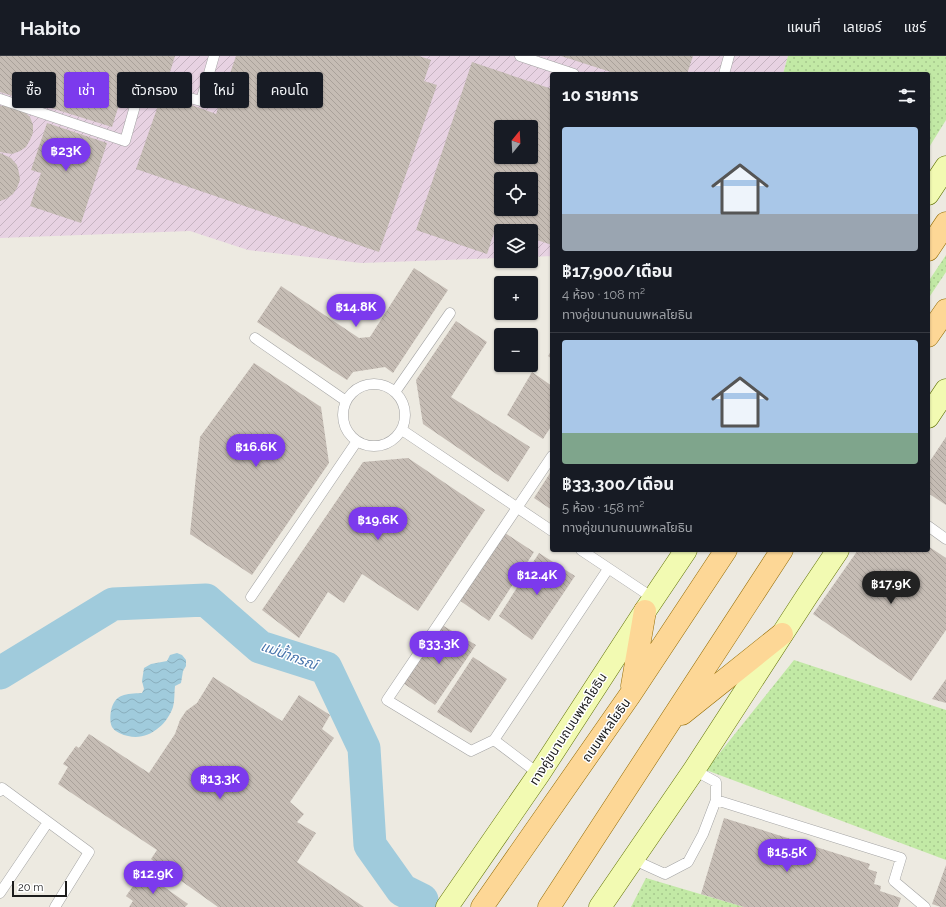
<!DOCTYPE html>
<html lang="th">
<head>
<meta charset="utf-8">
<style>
  :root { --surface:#171b24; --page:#20242c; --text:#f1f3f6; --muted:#9ea1a6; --line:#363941; --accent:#7c3aed }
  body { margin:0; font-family:Raleway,"Noto Sans Thai",sans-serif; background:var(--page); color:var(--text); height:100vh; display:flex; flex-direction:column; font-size:15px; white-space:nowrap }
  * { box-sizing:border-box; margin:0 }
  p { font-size:13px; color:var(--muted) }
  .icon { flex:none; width:22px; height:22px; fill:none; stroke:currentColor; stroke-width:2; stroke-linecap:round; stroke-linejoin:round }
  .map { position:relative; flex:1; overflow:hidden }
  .details { position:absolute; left:550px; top:16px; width:380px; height:480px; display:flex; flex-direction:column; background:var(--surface); border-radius:4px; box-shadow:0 1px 3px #0004 }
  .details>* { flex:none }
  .hud { position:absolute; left:12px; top:16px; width:380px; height:36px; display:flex; gap:8px }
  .needle { width:26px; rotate:18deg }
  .buttons { position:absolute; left:494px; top:64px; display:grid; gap:8px }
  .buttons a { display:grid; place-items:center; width:44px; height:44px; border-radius:4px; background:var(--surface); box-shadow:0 1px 3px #0004; font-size:20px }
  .scale { position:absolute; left:12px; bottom:10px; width:55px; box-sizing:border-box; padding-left:4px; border:2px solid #1c1c1c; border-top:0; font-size:11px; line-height:14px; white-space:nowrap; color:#1c1c1c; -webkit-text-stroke:3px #fff; paint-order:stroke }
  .price { position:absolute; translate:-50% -34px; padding:0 9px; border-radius:14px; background:var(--accent); color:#fff; font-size:13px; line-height:26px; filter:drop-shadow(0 1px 2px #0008) }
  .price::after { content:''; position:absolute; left:50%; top:24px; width:12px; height:9px; margin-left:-6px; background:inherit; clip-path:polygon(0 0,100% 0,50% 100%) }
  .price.on { background:#222; color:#fff }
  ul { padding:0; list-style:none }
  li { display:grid; align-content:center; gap:8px; height:212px; padding:0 12px }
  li+li { border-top:1px solid var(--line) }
  li span { display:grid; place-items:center; height:124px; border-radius:4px; color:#555 }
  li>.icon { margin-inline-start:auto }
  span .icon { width:72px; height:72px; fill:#fffc; stroke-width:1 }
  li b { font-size:17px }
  h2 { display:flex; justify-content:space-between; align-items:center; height:48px; padding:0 12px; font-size:17px }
  .pill { padding:0 14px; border-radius:4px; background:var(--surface); box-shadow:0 1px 3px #0004; font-size:14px; line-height:36px }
  .pill.on { background:var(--accent); color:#fff }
  header { display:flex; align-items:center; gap:24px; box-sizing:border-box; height:56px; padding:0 20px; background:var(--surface); border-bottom:1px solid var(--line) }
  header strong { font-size:19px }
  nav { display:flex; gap:22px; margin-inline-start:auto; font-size:14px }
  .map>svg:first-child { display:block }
  .industrial { fill:url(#industrial-furrows); fill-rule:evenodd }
  .grass { fill:url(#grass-dots) }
  .water { fill:url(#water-waves) }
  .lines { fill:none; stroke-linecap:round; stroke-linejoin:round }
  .river { stroke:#a0cbdc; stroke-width:33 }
  .building { fill:url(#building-back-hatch); fill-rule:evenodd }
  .service-casing { stroke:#a3a3a3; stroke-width:11 }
  .secondary-casing { stroke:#607203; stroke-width:23 }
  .primary-casing { stroke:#936b00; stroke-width:23 }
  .service { stroke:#fff; stroke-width:10 }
  .secondary { stroke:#f2fab2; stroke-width:22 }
  .primary { stroke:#fdd796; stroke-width:22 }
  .labels { text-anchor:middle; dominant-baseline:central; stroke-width:3; stroke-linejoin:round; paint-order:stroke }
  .street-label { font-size:13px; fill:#1c1c1c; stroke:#fff }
  .water-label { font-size:14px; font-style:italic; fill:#4774ac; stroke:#fff }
</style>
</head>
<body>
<header>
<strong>Habito</strong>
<nav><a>แผนที่</a><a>เลเยอร์</a><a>แชร์</a></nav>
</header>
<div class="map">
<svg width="946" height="851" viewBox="0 0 946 851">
  <defs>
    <pattern id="industrial-furrows" width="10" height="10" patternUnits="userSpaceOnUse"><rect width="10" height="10" fill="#e7d2e2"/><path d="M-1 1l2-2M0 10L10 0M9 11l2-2" fill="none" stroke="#c6b4c1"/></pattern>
    <pattern id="grass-dots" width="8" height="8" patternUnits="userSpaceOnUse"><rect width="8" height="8" fill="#c2e9a5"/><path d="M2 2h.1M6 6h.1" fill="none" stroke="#a6c78d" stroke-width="1.8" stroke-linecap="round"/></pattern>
    <pattern id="water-waves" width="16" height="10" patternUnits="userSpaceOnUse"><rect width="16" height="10" fill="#a0cbdc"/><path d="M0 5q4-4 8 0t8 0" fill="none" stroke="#89aebc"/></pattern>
    <pattern id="building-back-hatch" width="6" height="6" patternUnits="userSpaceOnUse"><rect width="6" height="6" fill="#c5bcb4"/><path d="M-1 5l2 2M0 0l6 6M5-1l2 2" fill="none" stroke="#a9a19a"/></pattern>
  </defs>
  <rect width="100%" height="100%" fill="#edeae1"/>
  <!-- industrial -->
  <path class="industrial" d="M 0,0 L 788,0 L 783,18 L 552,18 L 552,200 L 531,201 L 531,175 L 501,175 L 501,202 L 361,207 L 248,194 L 190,175 L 0,182 ZM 501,71 L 531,71 L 531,101 L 501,101 ZM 501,123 L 531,123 L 531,153 L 501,153 Z"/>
  <!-- grass -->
  <path class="grass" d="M 788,0 L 946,0 L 946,64 L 928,93 L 928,18 L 783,18 Z
    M 946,199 L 946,216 L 928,243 L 928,226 Z
    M 794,604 L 946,654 L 946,804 L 706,714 Z
    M 646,822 L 744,851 L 631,851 Z"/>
  <!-- water -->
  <path class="water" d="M 177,597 L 182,599 L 186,604 L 186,610 L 183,615 L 181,627 L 175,630 C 174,637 175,644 173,651 C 167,669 148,685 128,680 C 123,679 115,676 112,671 C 110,667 110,660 111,655 C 115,637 126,638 142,637 L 144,633 L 142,625 L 144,612 L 151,608 L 167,605 L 170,599 Z"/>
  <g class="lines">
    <!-- river -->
    <path class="river" d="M 0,617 L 113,548 L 206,544 L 260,591 L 326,612 L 364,692 L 370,789 L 402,834 L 422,844"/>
  </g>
  <!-- building -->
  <path class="building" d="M 0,0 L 175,0 L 166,29 L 129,17 L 112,71 L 0,36 Z
    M 236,0 L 419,0 L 431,4 L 424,25 L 437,29 L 379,196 L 136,113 L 162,38 L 216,58 Z
    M 561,0 L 693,0 L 687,18 L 617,18 Z
    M 472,6 L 552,33 L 552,189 L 531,182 L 531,175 L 509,175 L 496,171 L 487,198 L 416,174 ZM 501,71 L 531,71 L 531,101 L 501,101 ZM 501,123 L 531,123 L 531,153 L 501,153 Z
    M 9,49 L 24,55 L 30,61 L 33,69 L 33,77 L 30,84 L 26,91 L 20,95 L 12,98 L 0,96 L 0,50 Z
    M 47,67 L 107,87 L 81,167 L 30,150 L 41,117 L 31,114 Z
    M 0,97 L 11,102 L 17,109 L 19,117 L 20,124 L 17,132 L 13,138 L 6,143 L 0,145 Z
    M 414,212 L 448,234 L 393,317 L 385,311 L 353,316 L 347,324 L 257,266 L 281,230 L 359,282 L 370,281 Z
    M 456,265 L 487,286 L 451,341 L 530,391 L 508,426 L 423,368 L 416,324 Z
    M 552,294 L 552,303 L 548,300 Z
    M 254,307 L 321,351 L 329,407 L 252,519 L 190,478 L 200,381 Z
    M 532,316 L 552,330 L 552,369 L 543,383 L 507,359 Z
    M 946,381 L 946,449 L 928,437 L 928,408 Z
    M 408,402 L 485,454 L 418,555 L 362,518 L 344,547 L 328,536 L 299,582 L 262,554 L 363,406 Z
    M 552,414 L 552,454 L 534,442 Z
    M 505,477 L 534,496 L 489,565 L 459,544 Z
    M 928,490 L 946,502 L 946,574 L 911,625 L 813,558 L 858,494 L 928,494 Z
    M 539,497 L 575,520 L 532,584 L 499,560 Z
    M 442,569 L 476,589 L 435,649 L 403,627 Z
    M 473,601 L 507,623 L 471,677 L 437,656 Z
    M 213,621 L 282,665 L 299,639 L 330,659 L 322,673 L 334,682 L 290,746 L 304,758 L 297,766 L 316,777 L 297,806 L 364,851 L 218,851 L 156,807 L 151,803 L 157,794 L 58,728 L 68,711 L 63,708 L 76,690 L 79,692 L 89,678 L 149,717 L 175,678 L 180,664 L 186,655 L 197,647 Z
    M 946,623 L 946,647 L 932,643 Z
    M 724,762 L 870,808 L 868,813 L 877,816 L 874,828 L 881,830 L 880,835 L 901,842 L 898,851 L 744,851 L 701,838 Z
    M 946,809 L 946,851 L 941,851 L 932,848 Z
    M 143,816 L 188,848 L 185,851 L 129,851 L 133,845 L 126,840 Z"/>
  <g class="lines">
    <defs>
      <path id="service" d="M 520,0 L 574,18
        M 724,18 L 729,0
        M 0,43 L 125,85 L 141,29 L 201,45 L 214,0
        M 255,282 L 346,345
        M343 359a31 31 0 1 1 62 0a31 31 0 1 1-62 0Z
        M 395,336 L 450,257
        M 402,374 L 552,475
        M 552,400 L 387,644 L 471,695 L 494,684 L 608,513
        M 928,470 L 946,483
        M 581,494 L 653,542
        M 251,541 L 357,385
        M 494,684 L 539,718
        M 0,735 L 2,732 L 89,796 L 55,851
        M 716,744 L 901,802 L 894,825 L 925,851
        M 632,803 L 665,818 L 688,806 L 703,778 L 716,744 L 716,726 L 694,714
        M 0,837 L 48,766"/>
      <path id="secondary" d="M 928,138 L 946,111
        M 928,361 L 946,334
        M 447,851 L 539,718 L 645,555 L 686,494
        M 600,851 L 694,714 L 807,540 L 838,494"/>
      <path id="primary" d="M 928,194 L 946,167
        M 928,280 L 946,254
        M 632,630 L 645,555
        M 682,658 L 782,578
        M 482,851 L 630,639 L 726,494
        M 549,851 L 782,494"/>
    </defs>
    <!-- service casing -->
    <use href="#service" class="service-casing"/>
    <!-- secondary casing -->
    <use href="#secondary" class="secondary-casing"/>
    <!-- primary casing -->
    <use href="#primary" class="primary-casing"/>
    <!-- service -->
    <use href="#service" class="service"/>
    <!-- secondary -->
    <use href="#secondary" class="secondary"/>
    <!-- primary -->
    <use href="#primary" class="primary"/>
  </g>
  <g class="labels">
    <!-- street labels -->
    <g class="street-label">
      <text transform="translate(568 673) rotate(-57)">ทางคู่ขนานถนนพหลโยธิน</text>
      <text transform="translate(606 674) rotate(-55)">ถนนพหลโยธิน</text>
    </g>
    <!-- water labels -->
    <g class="water-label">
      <text transform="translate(289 599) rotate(20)">แม่น้ำกรณ์</text>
    </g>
  </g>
</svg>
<div class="buttons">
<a><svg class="needle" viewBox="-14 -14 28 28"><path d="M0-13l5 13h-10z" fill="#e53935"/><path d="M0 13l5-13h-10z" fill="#9ea1a6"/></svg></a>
<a><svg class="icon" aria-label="locate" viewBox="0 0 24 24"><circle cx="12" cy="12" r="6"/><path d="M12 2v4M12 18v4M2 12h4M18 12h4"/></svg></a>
<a><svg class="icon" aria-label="layers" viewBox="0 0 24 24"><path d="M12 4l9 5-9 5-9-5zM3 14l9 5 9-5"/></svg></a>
<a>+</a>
<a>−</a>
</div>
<div class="scale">20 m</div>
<b class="price" style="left:66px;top:116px">฿23K</b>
<b class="price" style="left:356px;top:272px">฿14.8K</b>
<b class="price" style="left:256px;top:412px">฿16.6K</b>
<b class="price" style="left:378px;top:485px">฿19.6K</b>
<b class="price" style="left:537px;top:540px">฿12.4K</b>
<b class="price on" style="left:891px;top:549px">฿17.9K</b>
<b class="price" style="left:439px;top:609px">฿33.3K</b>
<b class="price" style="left:220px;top:744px">฿13.3K</b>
<b class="price" style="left:787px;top:817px">฿15.5K</b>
<b class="price" style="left:153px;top:839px">฿12.9K</b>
<div class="hud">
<a class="pill">ซื้อ</a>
<a class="pill on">เช่า</a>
<a class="pill">ตัวกรอง</a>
<a class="pill">ใหม่</a>
<a class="pill">คอนโด</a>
</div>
<section class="details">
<h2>10 รายการ<svg class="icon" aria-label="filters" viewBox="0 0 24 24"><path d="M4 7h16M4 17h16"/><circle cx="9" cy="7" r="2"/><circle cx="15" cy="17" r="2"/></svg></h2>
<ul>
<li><span style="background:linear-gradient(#a9c7e8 70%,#9aa5b1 0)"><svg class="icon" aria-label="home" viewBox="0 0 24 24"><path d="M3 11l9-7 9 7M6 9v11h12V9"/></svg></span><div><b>฿17,900/เดือน</b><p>4 ห้อง · 108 m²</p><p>ทางคู่ขนานถนนพหลโยธิน</p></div></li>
<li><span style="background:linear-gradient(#a9c7e8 75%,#7fa58c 0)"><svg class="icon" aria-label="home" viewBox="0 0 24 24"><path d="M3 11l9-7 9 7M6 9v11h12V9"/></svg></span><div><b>฿33,300/เดือน</b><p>5 ห้อง · 158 m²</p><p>ทางคู่ขนานถนนพหลโยธิน</p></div></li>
</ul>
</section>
</div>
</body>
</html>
